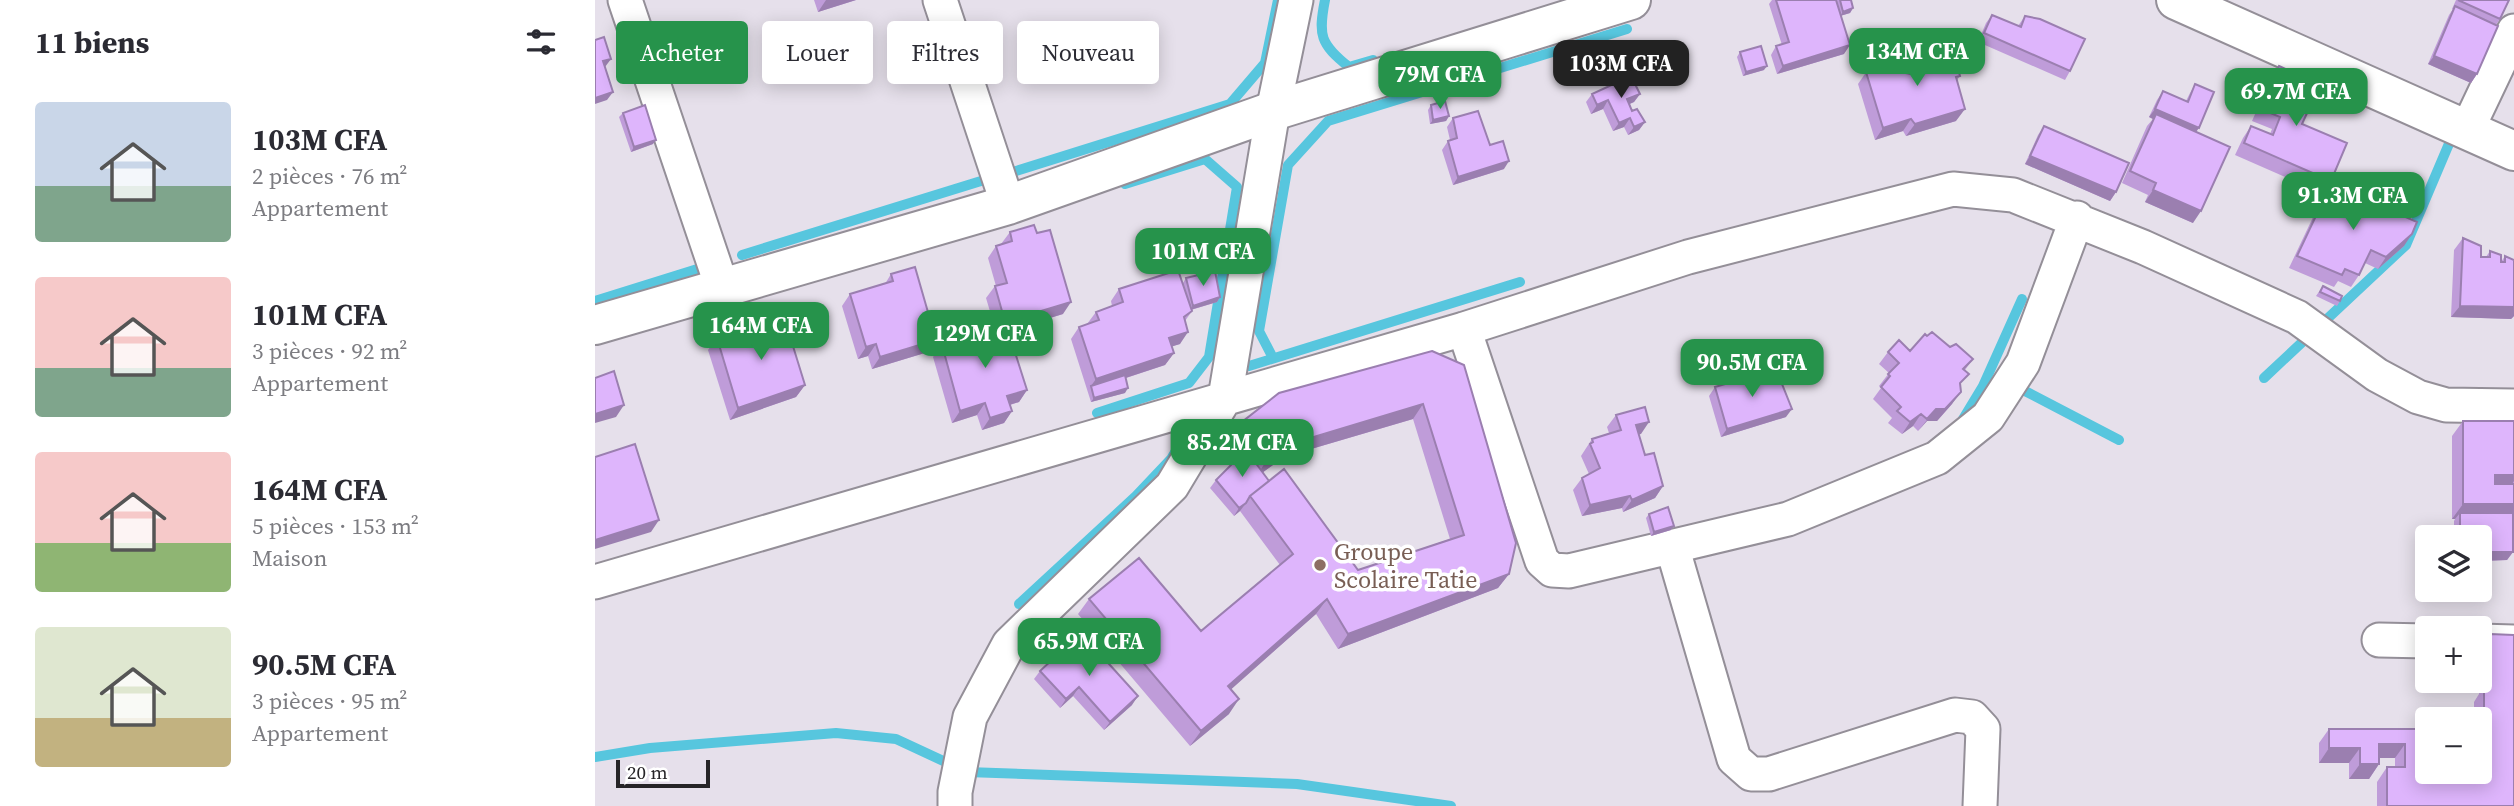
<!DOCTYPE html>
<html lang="fr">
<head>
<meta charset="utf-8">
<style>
  :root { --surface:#fff; --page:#f7f7f7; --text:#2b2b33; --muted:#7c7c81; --accent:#26934b }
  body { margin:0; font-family:"Source Serif 4",serif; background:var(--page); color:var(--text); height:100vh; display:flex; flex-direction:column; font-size:26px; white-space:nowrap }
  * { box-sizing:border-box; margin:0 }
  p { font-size:23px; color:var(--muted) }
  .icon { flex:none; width:38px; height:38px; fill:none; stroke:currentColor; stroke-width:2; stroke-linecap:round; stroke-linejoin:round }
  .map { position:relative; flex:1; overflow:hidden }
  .details { display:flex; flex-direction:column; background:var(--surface); width:595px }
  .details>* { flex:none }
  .banner { position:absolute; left:21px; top:21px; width:665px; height:63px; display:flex; gap:14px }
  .controls { position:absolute; left:1820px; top:525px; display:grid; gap:14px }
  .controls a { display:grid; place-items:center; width:77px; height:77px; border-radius:7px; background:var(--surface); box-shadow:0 4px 18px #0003; font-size:35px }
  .scale { position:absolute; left:21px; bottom:18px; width:94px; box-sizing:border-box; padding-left:7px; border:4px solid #262427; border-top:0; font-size:19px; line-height:24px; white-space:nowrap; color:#262427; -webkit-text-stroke:5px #fff; paint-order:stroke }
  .price { position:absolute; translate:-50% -60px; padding:0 16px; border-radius:14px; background:var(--accent); color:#fff; font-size:23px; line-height:46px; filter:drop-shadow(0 2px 4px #0008) }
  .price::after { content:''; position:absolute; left:50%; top:42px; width:21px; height:16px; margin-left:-10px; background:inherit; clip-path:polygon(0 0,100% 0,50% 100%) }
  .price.current { background:#222; color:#fff }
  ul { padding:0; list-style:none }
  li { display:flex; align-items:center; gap:21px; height:175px; padding:0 35px }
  li span { display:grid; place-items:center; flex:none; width:196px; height:140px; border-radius:7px; color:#555 }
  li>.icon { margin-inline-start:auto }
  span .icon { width:84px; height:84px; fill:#fffc; stroke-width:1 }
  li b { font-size:30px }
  h2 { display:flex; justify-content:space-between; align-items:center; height:84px; padding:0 35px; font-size:30px }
  .pill { padding:0 24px; border-radius:7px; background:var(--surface); box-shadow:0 4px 18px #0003; font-size:24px; line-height:63px }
  .pill.current { background:var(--accent); color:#fff }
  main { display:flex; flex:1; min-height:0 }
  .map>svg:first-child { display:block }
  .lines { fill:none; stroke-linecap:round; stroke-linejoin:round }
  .stream { stroke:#57c6de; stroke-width:10 }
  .street-casing { stroke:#948f98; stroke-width:37 }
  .secondary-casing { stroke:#948f98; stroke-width:42 }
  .street { stroke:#fff; stroke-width:33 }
  .secondary { stroke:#fff; stroke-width:38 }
  .wall { fill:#bf9cd9; fill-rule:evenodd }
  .shaded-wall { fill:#9b7fb0 }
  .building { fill:#deb5fc; stroke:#9b7fb0; stroke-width:2 }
  .education-dot { fill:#8d6e63; stroke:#fff; stroke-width:2.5 }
  .labels { text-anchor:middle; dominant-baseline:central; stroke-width:7; stroke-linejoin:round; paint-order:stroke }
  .education-label { font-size:24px; fill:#785e54; stroke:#fff; text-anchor:start }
</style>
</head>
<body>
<main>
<section class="details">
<h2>11 biens<svg class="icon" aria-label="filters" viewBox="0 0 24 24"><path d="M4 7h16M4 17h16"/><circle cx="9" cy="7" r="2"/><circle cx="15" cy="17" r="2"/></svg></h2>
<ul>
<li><span style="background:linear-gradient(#c9d6e8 60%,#7fa58c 0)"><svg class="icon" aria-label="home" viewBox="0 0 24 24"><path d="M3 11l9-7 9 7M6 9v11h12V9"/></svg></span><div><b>103M CFA</b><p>2 pièces · 76 m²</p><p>Appartement</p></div></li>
<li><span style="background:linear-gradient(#f6c9c9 65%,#7fa58c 0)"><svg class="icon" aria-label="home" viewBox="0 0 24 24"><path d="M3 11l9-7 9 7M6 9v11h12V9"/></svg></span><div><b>101M CFA</b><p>3 pièces · 92 m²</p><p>Appartement</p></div></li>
<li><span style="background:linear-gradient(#f6c9c9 65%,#8fb573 0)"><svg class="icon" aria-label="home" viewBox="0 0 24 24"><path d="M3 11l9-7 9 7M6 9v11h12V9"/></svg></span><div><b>164M CFA</b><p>5 pièces · 153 m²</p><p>Maison</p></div></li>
<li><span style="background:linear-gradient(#dfe7d0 65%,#c2b280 0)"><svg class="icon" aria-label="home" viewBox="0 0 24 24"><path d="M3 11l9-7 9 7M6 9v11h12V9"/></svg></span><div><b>90.5M CFA</b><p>3 pièces · 95 m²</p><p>Appartement</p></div></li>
</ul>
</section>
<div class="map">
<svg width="1919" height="806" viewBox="0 0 1919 806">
  <rect width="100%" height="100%" fill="#e6e0eb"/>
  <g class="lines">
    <!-- stream -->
    <path class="stream" d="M 730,0 C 723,35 725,44 754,67 L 778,60
      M 421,171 L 635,104 L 670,63 L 683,0
      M 147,255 L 386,181
      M 0,301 L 112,266
      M 678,358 L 664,331 L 693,165 L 733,121 L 1032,29
      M 654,366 L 925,282
      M 1669,378 L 1811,245 L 1856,139 L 1863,142
      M 1430,391 L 1524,440
      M 502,413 L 594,383 L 614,357 L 642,187 L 610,159 L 530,184
      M 1368,419 L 1388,386 L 1427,299
      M 424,604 L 541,496 L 576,459 L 585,444 L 584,430
      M 0,757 L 55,748 L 241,733 L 301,739 L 372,772 L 702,784 L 856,806"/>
    <defs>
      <path id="street" d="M 30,0 L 128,290
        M 345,0 L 413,205
        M 1872,130 L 1919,31
        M 869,329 L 947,561 L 957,570 L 974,571 L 1193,519 L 1342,458 L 1393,417 L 1428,363 L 1482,218
        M 1077,546 L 1139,759 L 1156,774 L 1174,774 L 1360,715 L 1377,717 L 1388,729 L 1385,806
        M 0,582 L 869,329 L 1093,257 L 1358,189 L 1418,195 L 1548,247 L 1702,317 L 1782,375 L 1823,397 L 1851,405 L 1919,406
        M 1784,640 L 1832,641
        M 1885,641 L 1919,642
        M 360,806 L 360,792 L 375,717 L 414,644 L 577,486 L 630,398 L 678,111 L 701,0"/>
      <path id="secondary" d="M 1581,0 L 1919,151
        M 0,325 L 413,205 L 678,111 L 1036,0"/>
    </defs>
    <!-- street casing -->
    <use href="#street" class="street-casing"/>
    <!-- secondary casing -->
    <use href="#secondary" class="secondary-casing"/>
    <!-- street -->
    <use href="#street" class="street"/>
    <!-- secondary -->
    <use href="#secondary" class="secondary"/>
  </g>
  <!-- wall -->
  <path class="wall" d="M 219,0 L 261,0 L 223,12 Z
    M 1177,0 L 1256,0 L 1258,8 L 1255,13 L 1245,16 L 1249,54 L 1182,74 L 1176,55 L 1181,46 L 1187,45 L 1174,4 Z
    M 1861,0 L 1914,0 L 1905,19 L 1901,25 L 1882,74 L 1876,83 L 1833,64 L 1854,15 L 1858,9 L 1857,9 Z
    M 1397,15 L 1423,26 L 1430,16 L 1475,71 L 1470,80 L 1383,42 L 1391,23 Z
    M 1145,52 L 1169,70 L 1148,76 L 1142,57 Z
    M 1316,55 L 1365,76 L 1362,80 L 1361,121 L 1311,136 L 1308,131 L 1280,140 L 1263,84 L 1274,68 L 1308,65 Z
    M 1684,66 L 1707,124 L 1736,181 L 1727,193 L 1640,155 L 1648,138 L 1656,126 L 1675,134 L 1677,129 L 1657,121 L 1676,78 Z
    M 1600,84 L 1601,132 L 1598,223 L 1550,202 L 1553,195 L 1527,183 L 1552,126 L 1558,119 L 1554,117 L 1562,100 L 1568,91 L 1591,101 L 1595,93 Z
    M 997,94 L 1045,94 L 1039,102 L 1034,104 L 1037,111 L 1050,122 L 1044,130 L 1033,135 L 1029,127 L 1018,131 L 1008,109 L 996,114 L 991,102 Z
    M 836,105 L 854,116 L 851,121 L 835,124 L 833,110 Z
    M 28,113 L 58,144 L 36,152 L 24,117 Z
    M 858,118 L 909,169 L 858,185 L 847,150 L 853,141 L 855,140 L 852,127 Z
    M 1449,126 L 1521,192 L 1515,201 L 1430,164 L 1443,135 Z
    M 1736,184 L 1809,246 L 1783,269 L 1770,263 L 1764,275 L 1756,287 L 1743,281 L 1739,287 L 1694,268 L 1728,196 Z
    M 415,232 L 468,314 L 413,331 L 432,390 L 424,402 L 415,405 L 417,411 L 409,423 L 387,430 L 382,415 L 357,423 L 338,357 L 347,345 L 400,328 L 391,298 L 400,286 L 401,286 L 393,258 L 401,246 L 406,244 Z
    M 1868,238 L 1886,257 L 1891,257 L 1895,251 L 1906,262 L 1910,256 L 1919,260 L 1919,340 L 1919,316 L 1916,319 L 1856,317 L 1859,250 Z
    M 296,274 L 333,352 L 277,369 L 273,356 L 263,359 L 247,306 L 255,294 L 290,284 Z
    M 591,278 L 625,297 L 622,302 L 596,310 L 597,311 L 590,321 L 585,344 L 577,346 L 579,353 L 570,365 L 531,378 L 530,393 L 496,402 L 476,339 L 484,327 L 492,324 L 501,312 L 517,306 L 516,301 L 524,289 L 588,283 Z
    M 1728,286 L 1745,301 L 1742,306 L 1721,296 Z
    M 1332,336 L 1378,359 L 1370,370 L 1365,386 L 1357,404 L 1342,421 L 1332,421 L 1323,431 L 1318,426 L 1307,434 L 1293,423 L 1297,418 L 1278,399 L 1286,388 L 1284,386 L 1294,373 L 1284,364 L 1293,352 L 1315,351 Z
    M 122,338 L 210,385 L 201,397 L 135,420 L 113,350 Z
    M 837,351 L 914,574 L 903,588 L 743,649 L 721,614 L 636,689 L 634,714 L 595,746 L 483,614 L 494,599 L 606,631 L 685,565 L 645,511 L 639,516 L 615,488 L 621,480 L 644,456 L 632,440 L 643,425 ZM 818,419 L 855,539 L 763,570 L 674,481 L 668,472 L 689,457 Z
    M 1120,387 L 1191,417 L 1126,437 L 1114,396 Z
    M 1021,415 L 1046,434 L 1044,434 L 1050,455 L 1068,486 L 1060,498 L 1028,512 L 1027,508 L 987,516 L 978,490 L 987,478 L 994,474 L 986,456 L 997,439 L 1014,433 L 1012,427 Z
    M 1868,421 L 1919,421 L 1919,539 L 1918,539 L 1918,552 L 1912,560 L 1885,561 L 1885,537 L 1859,537 L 1859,521 L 1860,519 L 1857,519 L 1857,436 Z
    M 1054,514 L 1076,530 L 1056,536 L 1051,518 Z
    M 1895,634 L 1919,806 L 1782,806 L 1782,782 L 1792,767 L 1800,767 L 1800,758 L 1784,758 L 1784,764 L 1774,779 L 1754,779 L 1754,763 L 1724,763 L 1724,743 L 1734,729 L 1832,729 L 1885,772 L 1885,719 L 1879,719 L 1879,702 L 1884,694 L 1885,649 Z
    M 445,671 L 537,705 L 509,730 L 478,696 L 465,708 L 439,679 Z"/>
  <!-- shaded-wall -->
  <path class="shaded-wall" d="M 231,0 L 261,0 L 223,12 Z
    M 1258,8 L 1255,13 L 1245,16 L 1248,12 Z
    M 1255,45 L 1249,54 L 1182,74 L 1188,66 Z
    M 1839,56 L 1882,74 L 1876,83 L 1833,64 Z
    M 16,59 L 10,67 L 8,61 Z
    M 1172,66 L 1169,70 L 1148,76 L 1151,72 Z
    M 18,92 L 12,100 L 0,104 L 0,98 Z
    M 1045,94 L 1039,102 L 1026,108 L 1032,99 Z
    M 1013,100 L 1008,109 L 996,114 L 1002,105 Z
    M 1370,109 L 1361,121 L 1311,136 L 1320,124 Z
    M 1560,109 L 1604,128 L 1598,136 L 1561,114 L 1558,119 L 1554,117 Z
    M 854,116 L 851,121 L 835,124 L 838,120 Z
    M 1035,118 L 1029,127 L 1018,131 L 1024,123 Z
    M 1316,119 L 1308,131 L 1280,140 L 1288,128 Z
    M 1050,122 L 1044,130 L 1033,135 L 1039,127 Z
    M 61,140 L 58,144 L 36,152 L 39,147 Z
    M 1435,156 L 1521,192 L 1515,201 L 1430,164 Z
    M 914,161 L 909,169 L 858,185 L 863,177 Z
    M 1558,190 L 1606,211 L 1598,223 L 1550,202 Z
    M 1817,234 L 1809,246 L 1783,269 L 1791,257 Z
    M 625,297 L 622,302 L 595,310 L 598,306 Z
    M 476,302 L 468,314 L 402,334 L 410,322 Z
    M 1865,306 L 1919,307 L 1919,316 L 1916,319 L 1856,317 Z
    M 593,332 L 585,344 L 566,350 L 574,338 Z
    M 341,340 L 333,352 L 277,369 L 285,357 Z
    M 281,344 L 273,356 L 263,359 L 271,347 Z
    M 579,353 L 570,365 L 497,389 L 496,386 L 493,390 L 501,379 Z
    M 210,385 L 201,397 L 135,420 L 143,408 Z
    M 533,388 L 530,393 L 496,402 L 499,398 Z
    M 432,390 L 424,402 L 404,408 L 412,396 Z
    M 1366,392 L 1357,404 L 1342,421 L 1332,421 L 1323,431 L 1341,409 Z
    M 390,403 L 382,415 L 357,423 L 365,411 Z
    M 828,404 L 818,419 L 689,457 L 660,478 L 670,463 L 699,443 Z
    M 29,405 L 21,417 L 0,423 L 0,414 Z
    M 1197,409 L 1191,417 L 1126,437 L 1132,429 Z
    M 417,411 L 409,423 L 387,430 L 395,418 Z
    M 1326,414 L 1318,426 L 1307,434 L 1315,422 Z
    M 1054,422 L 1046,434 L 1033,437 L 1041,425 Z
    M 1900,475 L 1919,475 L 1919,481 L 1913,490 L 1890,490 Z
    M 1068,486 L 1060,498 L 1028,512 L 1037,500 Z
    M 1035,496 L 1027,508 L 987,516 L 995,505 Z
    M 651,503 L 645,511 L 639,516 L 644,508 Z
    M 1868,504 L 1919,504 L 1919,514 L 1916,519 L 1865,513 L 1860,519 L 1857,519 Z
    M 64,520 L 56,532 L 0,549 L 0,540 Z
    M 1079,526 L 1076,530 L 1056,536 L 1059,532 Z
    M 1885,552 L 1918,552 L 1912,560 L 1885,561 Z
    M 914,574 L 903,588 L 743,649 L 753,634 Z
    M 732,599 L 721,614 L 623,701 L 633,686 Z
    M 484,687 L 478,696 L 465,708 L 471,699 Z
    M 543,696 L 537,705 L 509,730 L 515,722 Z
    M 644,699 L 634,714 L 595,746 L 606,731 Z
    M 1784,744 L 1810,744 L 1800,758 L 1774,758 Z
    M 1734,748 L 1765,748 L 1754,763 L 1724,763 Z
    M 1765,764 L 1784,764 L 1774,779 L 1754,779 Z"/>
  <!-- building -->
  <path class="building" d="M 1181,0 L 1241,0 L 1255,45 L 1188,66 L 1181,46 L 1194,42 Z
    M 1245,0 L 1256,0 L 1258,8 L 1248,12 Z
    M 1863,0 L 1914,0 L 1905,19 Z
    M 1860,6 L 1903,26 L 1882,74 L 1839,56 Z
    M 1397,15 L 1426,27 L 1430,16 L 1445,19 L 1490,39 L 1475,71 L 1389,33 Z
    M 9,37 L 16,59 L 8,61 L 18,92 L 0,98 L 0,40 Z
    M 1356,44 L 1365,76 L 1361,77 L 1370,109 L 1320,124 L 1316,119 L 1288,128 L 1271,72 L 1274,68 L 1306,58 L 1310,73 L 1321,75 L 1316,55 Z
    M 1166,46 L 1172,66 L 1151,72 L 1145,52 Z
    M 1684,66 L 1725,85 L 1707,124 L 1752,143 L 1736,181 L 1649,143 L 1656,126 L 1678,135 L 1685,117 L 1666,109 Z
    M 1036,76 L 1045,94 L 1032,99 L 1037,111 L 1042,109 L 1050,122 L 1039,127 L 1035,118 L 1024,123 L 1013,100 L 1002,105 L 997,94 Z
    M 1600,84 L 1619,92 L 1604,128 L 1560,109 L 1568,91 L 1593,102 Z
    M 850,101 L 854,116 L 838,120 L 836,105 Z
    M 50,105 L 61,140 L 39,147 L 28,113 Z
    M 883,111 L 895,145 L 908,141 L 914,161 L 863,177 L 853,141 L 862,138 L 858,118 Z
    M 1561,114 L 1635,147 L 1606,211 L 1558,190 L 1561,183 L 1535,171 Z
    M 1449,126 L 1534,163 L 1521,192 L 1435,156 Z
    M 1736,184 L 1822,222 L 1817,234 L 1791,257 L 1776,250 L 1764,275 L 1750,269 L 1747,275 L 1702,256 Z
    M 439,225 L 442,233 L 455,230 L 476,302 L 410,322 L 400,286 L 412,283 L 401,246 L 417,241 L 415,232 Z
    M 1868,238 L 1886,246 L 1886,257 L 1895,257 L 1895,251 L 1906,255 L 1906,262 L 1910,262 L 1910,256 L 1919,260 L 1919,307 L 1865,306 Z
    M 320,267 L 341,340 L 285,357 L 281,344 L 271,347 L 255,294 L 298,281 L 296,274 Z
    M 583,270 L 597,311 L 589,317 L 593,332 L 574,338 L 579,353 L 501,379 L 484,327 L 504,320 L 501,312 L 528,302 L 524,289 Z
    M 620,271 L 625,297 L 598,306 L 591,278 Z
    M 1728,286 L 1747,296 L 1745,301 L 1725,292 Z
    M 189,317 L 210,385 L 143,408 L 122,338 Z
    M 411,324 L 432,390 L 412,396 L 417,411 L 395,418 L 390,403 L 365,411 L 347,345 Z
    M 1337,332 L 1355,347 L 1361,344 L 1378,359 L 1368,369 L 1374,374 L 1365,383 L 1366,392 L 1350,409 L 1341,409 L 1332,419 L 1326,414 L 1315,422 L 1302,411 L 1306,407 L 1286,387 L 1295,376 L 1293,374 L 1304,363 L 1293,352 L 1304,340 L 1315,351 L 1330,334 L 1332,336 Z
    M 837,351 L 869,365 L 921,543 L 914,574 L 753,634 L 732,599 L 633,686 L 644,699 L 606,731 L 494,599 L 544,558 L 606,631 L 698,554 L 655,496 L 689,469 L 763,570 L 869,535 L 828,404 L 699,443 L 670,463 L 643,425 L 684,393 Z
    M 1181,369 L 1197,409 L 1132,429 L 1120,387 Z
    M 19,371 L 29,405 L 0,414 L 0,378 Z
    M 530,375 L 533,388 L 499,398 L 496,386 Z
    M 1050,407 L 1054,422 L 1041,425 L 1050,455 L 1059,453 L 1068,486 L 1037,500 L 1035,496 L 995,505 L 987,478 L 1005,468 L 995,444 L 998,442 L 997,439 L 1026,430 L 1021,415 Z
    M 1868,421 L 1919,421 L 1919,475 L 1900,475 L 1900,484 L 1919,484 L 1919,504 L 1868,504 Z
    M 40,444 L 64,520 L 0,540 L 0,457 Z
    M 651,450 L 674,481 L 655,496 L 651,503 L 644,508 L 621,480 Z
    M 1073,507 L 1079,526 L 1059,532 L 1054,514 Z
    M 1865,513 L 1918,513 L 1918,552 L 1885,552 L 1885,537 L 1865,537 Z
    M 486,633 L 543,696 L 515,722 L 484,687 L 471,699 L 445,671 Z
    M 1895,634 L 1919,635 L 1919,806 L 1792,806 L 1792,767 L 1810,767 L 1810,744 L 1784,744 L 1784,764 L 1765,764 L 1765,748 L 1734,748 L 1734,729 L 1832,729 L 1832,772 L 1885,772 L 1885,729 L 1889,729 L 1889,687 L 1894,687 Z"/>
  <!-- markers -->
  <circle class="education-dot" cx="725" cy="565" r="7"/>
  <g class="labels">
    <!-- education labels -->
    <g class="education-label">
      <text x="739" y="551">Groupe<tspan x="739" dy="28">Scolaire Tatie</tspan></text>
    </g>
  </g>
</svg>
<div class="controls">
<a><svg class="icon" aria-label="layers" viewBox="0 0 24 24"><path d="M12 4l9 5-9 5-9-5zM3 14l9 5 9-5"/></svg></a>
<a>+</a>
<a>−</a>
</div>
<div class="scale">20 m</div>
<b class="price" style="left:1322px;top:88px">134M CFA</b>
<b class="price current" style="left:1026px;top:100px">103M CFA</b>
<b class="price" style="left:845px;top:111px">79M CFA</b>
<b class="price" style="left:1701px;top:128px">69.7M CFA</b>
<b class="price" style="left:1758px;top:232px">91.3M CFA</b>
<b class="price" style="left:608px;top:288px">101M CFA</b>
<b class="price" style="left:166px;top:362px">164M CFA</b>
<b class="price" style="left:390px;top:370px">129M CFA</b>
<b class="price" style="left:1157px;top:399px">90.5M CFA</b>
<b class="price" style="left:647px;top:479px">85.2M CFA</b>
<b class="price" style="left:494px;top:678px">65.9M CFA</b>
<div class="banner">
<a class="pill current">Acheter</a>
<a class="pill">Louer</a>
<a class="pill">Filtres</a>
<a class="pill">Nouveau</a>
</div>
</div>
</main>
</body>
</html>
